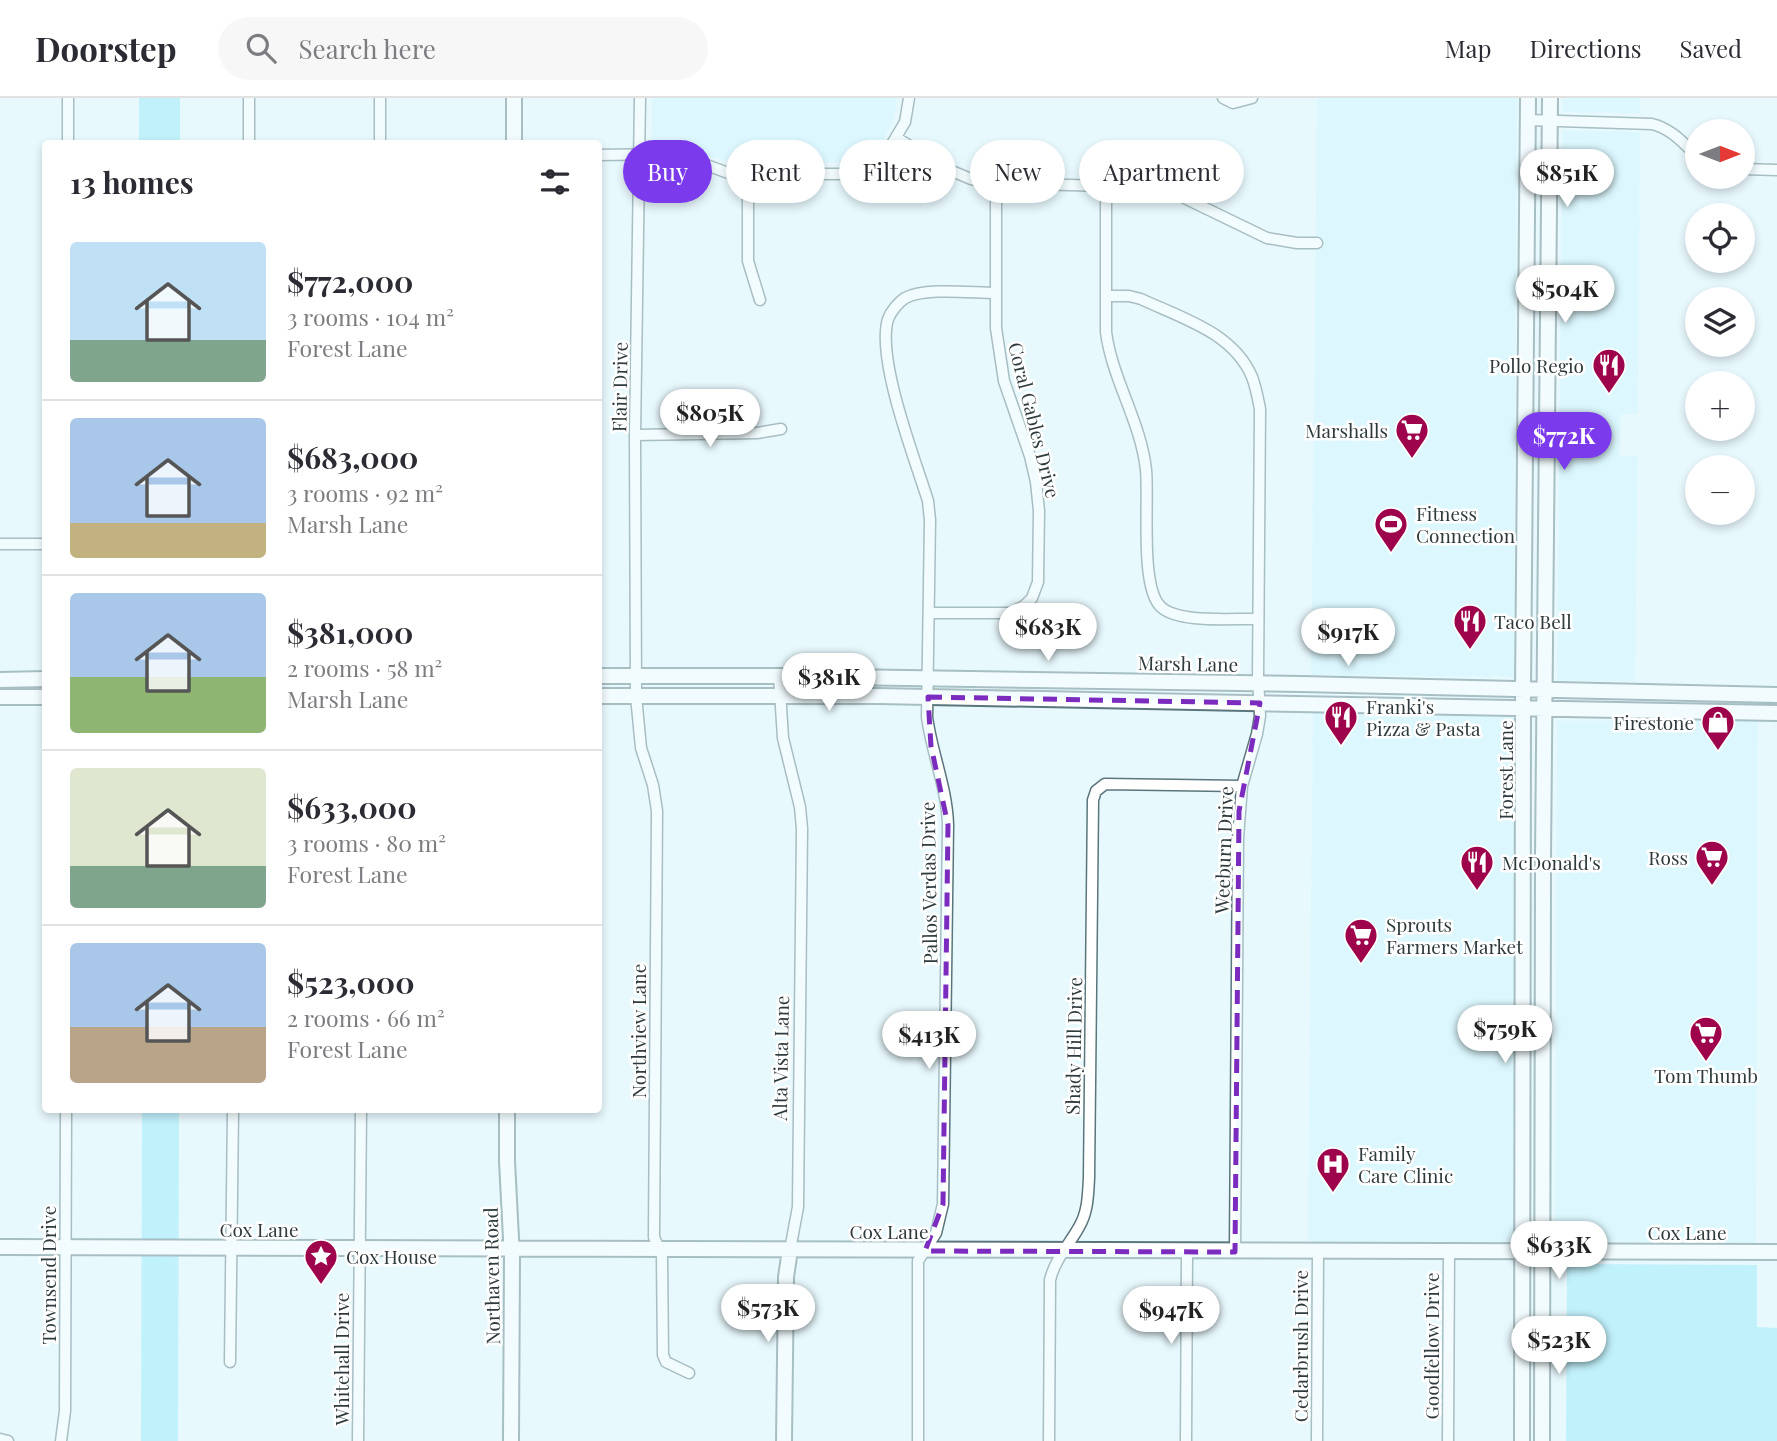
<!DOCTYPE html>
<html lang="en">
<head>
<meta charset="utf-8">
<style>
  :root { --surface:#fff; --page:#f7f7f7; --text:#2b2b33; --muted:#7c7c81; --line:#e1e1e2; --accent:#7c3aed }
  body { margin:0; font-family:"Playfair Display",serif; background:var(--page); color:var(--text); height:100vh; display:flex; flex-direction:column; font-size:26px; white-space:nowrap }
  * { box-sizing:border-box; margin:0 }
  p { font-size:23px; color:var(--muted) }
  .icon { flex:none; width:38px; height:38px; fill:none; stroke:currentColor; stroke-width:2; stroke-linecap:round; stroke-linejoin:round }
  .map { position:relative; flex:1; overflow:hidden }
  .side { position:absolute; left:42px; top:42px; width:560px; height:973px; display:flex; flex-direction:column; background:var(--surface); border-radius:7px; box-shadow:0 4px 10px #0003 }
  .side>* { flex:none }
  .hud { position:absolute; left:623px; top:42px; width:665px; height:63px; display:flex; gap:14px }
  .needle { width:46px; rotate:90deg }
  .tools { position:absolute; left:1685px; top:21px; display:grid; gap:14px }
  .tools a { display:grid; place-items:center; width:70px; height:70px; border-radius:50%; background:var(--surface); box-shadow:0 4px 10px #0003; font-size:35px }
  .price { position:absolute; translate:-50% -60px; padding:0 16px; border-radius:24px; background:#fff; color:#222; font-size:23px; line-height:46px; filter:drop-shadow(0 2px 4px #0008) }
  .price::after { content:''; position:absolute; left:50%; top:42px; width:21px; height:16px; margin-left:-10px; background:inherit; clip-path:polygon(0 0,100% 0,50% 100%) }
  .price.active { background:var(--accent); color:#fff }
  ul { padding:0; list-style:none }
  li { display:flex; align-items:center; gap:21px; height:175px; padding:0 28px }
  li+li { border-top:2px solid var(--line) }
  li span { display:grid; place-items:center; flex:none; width:196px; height:140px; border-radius:7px; color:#555 }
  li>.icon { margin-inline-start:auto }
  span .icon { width:84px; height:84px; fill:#fffc; stroke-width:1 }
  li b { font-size:30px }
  h2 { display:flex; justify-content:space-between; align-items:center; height:84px; padding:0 28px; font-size:30px }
  .pill { padding:0 24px; border-radius:32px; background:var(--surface); box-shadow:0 4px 10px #0003; font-size:24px; line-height:63px }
  .pill.active { background:var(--accent); color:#fff }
  header { display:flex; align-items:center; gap:42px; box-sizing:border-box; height:98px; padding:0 35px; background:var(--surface); border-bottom:2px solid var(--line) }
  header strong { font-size:33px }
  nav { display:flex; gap:38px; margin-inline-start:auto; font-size:24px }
  .search { width:490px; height:63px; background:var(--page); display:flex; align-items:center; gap:18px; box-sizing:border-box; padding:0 24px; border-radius:38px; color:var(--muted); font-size:26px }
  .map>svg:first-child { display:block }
  .built { fill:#cef5fe }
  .green { fill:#92e7f9 }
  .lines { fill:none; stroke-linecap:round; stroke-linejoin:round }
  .street-casing { stroke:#5a757b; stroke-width:13 }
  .secondary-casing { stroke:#5a757b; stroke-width:18 }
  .street { stroke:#fff; stroke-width:10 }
  .secondary { stroke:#fff; stroke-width:14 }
  .marked { fill:none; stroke:#7b2cbf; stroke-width:5; stroke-dasharray:14 9; stroke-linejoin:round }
  .labels { text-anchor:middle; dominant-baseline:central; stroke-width:5; stroke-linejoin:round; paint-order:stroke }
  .poi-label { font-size:19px; fill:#2e3a3d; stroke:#fff; text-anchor:start }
  .street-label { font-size:19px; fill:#2e3a3d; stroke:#fff }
</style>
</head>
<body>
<header>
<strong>Doorstep</strong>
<div class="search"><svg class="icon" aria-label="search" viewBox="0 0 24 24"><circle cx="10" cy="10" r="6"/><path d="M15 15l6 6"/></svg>Search here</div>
<nav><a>Map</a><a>Directions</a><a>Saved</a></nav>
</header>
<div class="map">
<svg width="1777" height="1343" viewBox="0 0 1777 1343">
  <rect width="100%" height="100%" fill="#e8f9fe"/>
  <!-- built -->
  <path class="built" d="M 652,0 L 898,0 L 893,23 L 882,44 L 863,59 L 836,65 L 729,63 L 652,43 Z
    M 1317,0 L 1517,0 L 1514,579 L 1311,577 Z
    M 1563,0 L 1640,0 L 1640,15 L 1562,14 Z
    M 1562,32 L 1640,34 L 1638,316 L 1621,316 L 1620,358 L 1638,358 L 1635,583 L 1557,583 Z
    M 1313,613 L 1514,619 L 1514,1144 L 1308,1144 Z
    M 1557,623 L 1758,623 L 1756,1145 L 1555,1143 Z"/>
  <!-- green -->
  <path class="green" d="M 139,0 L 180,0 L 180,45 L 139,45 Z
    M 142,1012 L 179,1012 L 178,1343 L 141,1343 Z
    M 1567,1166 L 1757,1167 L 1757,1229 L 1777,1230 L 1777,1343 L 1566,1343 Z"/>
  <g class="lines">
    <defs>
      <path id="street" d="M 68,0 L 68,46
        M 249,0 L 249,46
        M 380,0 L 380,46
        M 640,0 L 635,337 L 636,598 L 641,650 L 653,687 L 657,713 L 654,1139 L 662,1158 L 663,1257 L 666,1264 L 689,1275
        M 1223,0 L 1233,5 L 1252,0
        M 1528,22 L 1652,26 C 1672,31 1683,45 1698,59
        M 897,40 L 947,71 L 971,81 L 996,85 L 1141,89 L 1172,94 L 1267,140 L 1297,145 L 1317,145
        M 598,57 L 667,56 L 687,60 L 731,76 L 849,76 L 874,66 L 886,56 L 905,24 L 909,0
        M 1743,71 L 1777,72
        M 748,77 L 748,163 L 760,202
        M 1106,88 L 1106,234 C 1112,281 1141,324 1146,372 C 1149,403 1140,487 1160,508 C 1177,526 1234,520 1258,521
        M 1106,198 L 1129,198 L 1141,201 C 1181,220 1233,234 1252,279 C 1256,289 1258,301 1260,311 L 1258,579 L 1260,618 L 1257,636 L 1242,688 L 1238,740 L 1235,1154
        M 635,337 L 757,335 L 781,331
        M 0,446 L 46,446
        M 929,515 L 1011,515 L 1024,508 L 1032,500 L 1038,484 L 1039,413 L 1036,384 L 1030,358 L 1004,283 L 996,230 L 996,85
        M 779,578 L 783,640 L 800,709 L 802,731 L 798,1109 L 790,1152
        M 230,1264 L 233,1012
        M 0,1341 L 8,1343
        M 61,1343 L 65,1313 L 66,1012
        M 358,1343 L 361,1012
        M 918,1343 L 918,1163 L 936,1135 L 943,1106 L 948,727 C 947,690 932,656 927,619 L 930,422 L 928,403 C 915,361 876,261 888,221 C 891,213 899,204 905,200 C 926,189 971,195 996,195
        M 1049,1343 L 1050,1182 C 1055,1161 1069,1147 1079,1129 C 1088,1114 1088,1097 1089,1080 L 1093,702 L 1096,693 L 1105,686 L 1242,688
        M 1186,1343 L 1187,1154
        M 1317,1343 L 1318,1154
        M 1448,1343 L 1449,1153"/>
      <path id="secondary" d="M 514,0 L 514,46
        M 598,578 L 779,578 L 1301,586 L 1777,597
        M 0,582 L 46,581
        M 598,598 L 878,598 L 1777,615
        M 0,599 L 46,599
        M 507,1012 L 507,1063 L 512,1160 L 511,1343
        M 0,1149 L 1777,1154
        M 784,1343 L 786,1179 L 790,1152
        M 1522,1343 L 1523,592 L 1528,0
        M 1542,1343 L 1543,760 L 1550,0"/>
    </defs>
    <!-- street casing -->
    <use href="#street" class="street-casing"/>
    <!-- secondary casing -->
    <use href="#secondary" class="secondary-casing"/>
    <!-- street -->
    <use href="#street" class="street"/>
    <!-- secondary -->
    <use href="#secondary" class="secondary"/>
  </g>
  <!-- marked area -->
  <path d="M0 0H1777V1343H0ZM 928,599 L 1260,605 L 1239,713 L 1235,1154 L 925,1153 L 943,1106 L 948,727 L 931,648 Z" fill="#e8f9fe" fill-opacity=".55" fill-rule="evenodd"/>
  <path class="marked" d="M 928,599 L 1260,605 L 1239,713 L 1235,1154 L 925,1153 L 943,1106 L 948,727 L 931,648 Z"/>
  <!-- icons -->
  <defs>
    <symbol id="restaurant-pin" viewBox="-11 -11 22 30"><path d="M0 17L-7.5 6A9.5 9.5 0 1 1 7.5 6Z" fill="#9e044c" stroke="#fff"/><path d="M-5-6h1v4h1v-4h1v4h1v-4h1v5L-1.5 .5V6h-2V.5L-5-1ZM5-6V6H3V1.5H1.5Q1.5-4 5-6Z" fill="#fff"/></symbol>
    <symbol id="supermarket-pin" viewBox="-11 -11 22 30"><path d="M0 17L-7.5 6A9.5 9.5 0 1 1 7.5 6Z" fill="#9e044c" stroke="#fff"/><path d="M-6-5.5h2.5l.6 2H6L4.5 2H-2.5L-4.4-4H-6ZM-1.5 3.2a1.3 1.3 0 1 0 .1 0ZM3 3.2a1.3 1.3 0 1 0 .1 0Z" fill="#fff"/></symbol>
    <symbol id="stadium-pin" viewBox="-11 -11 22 30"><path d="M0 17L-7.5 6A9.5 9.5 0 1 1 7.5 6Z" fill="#9e044c" stroke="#fff"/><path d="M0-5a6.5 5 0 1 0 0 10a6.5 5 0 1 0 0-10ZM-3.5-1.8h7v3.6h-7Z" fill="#fff"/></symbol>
    <symbol id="shop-pin" viewBox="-11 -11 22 30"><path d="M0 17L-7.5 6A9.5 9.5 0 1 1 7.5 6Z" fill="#9e044c" stroke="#fff"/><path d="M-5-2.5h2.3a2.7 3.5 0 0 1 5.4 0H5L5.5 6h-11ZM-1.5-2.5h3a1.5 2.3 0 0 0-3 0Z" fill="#fff"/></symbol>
    <symbol id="hospital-pin" viewBox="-11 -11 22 30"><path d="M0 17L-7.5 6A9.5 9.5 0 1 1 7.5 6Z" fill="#9e044c" stroke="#fff"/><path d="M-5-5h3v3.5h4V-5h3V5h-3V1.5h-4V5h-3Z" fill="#fff"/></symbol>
    <symbol id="sight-pin" viewBox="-11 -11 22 30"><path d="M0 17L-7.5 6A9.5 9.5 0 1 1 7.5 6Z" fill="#9e044c" stroke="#fff"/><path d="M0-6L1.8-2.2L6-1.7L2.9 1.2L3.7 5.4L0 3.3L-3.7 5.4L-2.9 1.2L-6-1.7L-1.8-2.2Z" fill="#fff"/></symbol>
  </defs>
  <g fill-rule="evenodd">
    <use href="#restaurant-pin" x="1590" y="248" width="38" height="52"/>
    <use href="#supermarket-pin" x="1393" y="313" width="38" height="52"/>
    <use href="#stadium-pin" x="1372" y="407" width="38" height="52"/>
    <use href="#restaurant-pin" x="1451" y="504" width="38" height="52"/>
    <use href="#restaurant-pin" x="1322" y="600" width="38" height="52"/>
    <use href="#shop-pin" x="1699" y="605" width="38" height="52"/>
    <use href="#supermarket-pin" x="1693" y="740" width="38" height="52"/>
    <use href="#restaurant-pin" x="1458" y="745" width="38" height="52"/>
    <use href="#supermarket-pin" x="1342" y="818" width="38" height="52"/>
    <use href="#supermarket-pin" x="1687" y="916" width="38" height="52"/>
    <use href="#hospital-pin" x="1314" y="1047" width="38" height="52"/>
    <use href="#sight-pin" x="302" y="1139" width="38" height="52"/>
  </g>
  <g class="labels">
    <!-- poi labels -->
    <g class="poi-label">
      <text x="1584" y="267" text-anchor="end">Pollo Regio</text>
      <text x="1388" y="332" text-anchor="end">Marshalls</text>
      <text x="1416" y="415">Fitness<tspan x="1416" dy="22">Connection</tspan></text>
      <text x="1494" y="523">Taco Bell</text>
      <text x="1366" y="608">Franki's<tspan x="1366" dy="22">Pizza &amp; Pasta</tspan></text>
      <text x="1694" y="624" text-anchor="end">Firestone</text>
      <text x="1688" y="759" text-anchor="end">Ross</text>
      <text x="1502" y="764">McDonald's</text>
      <text x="1386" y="826">Sprouts<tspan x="1386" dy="22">Farmers Market</tspan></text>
      <text x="1706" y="977" text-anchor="middle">Tom Thumb</text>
      <text x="1358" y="1055">Family<tspan x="1358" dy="22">Care Clinic</tspan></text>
      <text x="346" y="1158">Cox House</text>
    </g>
    <!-- street labels -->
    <g class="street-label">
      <text transform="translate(619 289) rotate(-89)">Flair Drive</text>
      <text transform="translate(1035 322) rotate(76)">Coral Gables Drive</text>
      <text transform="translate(1188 565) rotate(1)">Marsh Lane</text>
      <text transform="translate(1505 672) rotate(-90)">Forest Lane</text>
      <text transform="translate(1223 752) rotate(-88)">Weeburn Drive</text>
      <text transform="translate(928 785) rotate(-91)">Pallos Verdas Drive</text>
      <text transform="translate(638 933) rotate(-90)">Northview Lane</text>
      <text transform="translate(1073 948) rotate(-89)">Shady Hill Drive</text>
      <text transform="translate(780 960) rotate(-89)">Alta Vista Lane</text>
      <text x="259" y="1131">Cox Lane</text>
      <text x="889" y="1133">Cox Lane</text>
      <text x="1687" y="1134">Cox Lane</text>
      <text transform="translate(48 1177) rotate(-90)">Townsend Drive</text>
      <text transform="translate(491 1178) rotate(-91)">Northaven Road</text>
      <text transform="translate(1300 1248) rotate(-90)">Cedarbrush Drive</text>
      <text transform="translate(1431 1248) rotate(-90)">Goodfellow Drive</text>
      <text transform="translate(341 1261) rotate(-90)">Whitehall Drive</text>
    </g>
  </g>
</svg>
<div class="tools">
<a><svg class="needle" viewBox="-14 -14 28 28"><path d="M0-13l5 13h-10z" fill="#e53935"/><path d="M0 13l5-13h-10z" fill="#7c7c81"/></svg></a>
<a><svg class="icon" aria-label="locate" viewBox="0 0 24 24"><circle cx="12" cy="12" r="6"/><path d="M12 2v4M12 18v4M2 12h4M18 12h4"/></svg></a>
<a><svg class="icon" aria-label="layers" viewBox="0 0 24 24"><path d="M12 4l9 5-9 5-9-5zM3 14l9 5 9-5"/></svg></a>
<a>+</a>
<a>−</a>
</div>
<b class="price" style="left:1567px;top:111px">$851K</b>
<b class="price" style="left:1565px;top:227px">$504K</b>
<b class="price" style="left:710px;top:351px">$805K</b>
<b class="price active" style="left:1564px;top:374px">$772K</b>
<b class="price" style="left:1048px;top:565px">$683K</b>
<b class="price" style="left:1348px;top:570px">$917K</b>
<b class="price" style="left:829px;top:615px">$381K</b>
<b class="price" style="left:1505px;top:967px">$759K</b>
<b class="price" style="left:929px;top:973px">$413K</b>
<b class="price" style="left:1559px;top:1183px">$633K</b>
<b class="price" style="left:768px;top:1246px">$573K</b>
<b class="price" style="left:1171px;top:1248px">$947K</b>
<b class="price" style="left:1559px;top:1278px">$523K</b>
<div class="hud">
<a class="pill active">Buy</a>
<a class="pill">Rent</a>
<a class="pill">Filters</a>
<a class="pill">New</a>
<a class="pill">Apartment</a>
</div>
<section class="side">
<h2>13 homes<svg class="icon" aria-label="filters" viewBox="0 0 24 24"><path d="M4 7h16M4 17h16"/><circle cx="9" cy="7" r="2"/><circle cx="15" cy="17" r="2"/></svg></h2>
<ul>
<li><span style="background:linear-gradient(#bfe0f5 70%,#7fa58c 0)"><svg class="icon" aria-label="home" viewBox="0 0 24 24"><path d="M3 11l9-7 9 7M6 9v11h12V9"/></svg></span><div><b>$772,000</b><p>3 rooms · 104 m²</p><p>Forest Lane</p></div></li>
<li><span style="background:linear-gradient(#a9c7e8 75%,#c2b280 0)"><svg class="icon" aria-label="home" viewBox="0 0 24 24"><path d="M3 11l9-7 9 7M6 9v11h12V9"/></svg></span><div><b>$683,000</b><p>3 rooms · 92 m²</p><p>Marsh Lane</p></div></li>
<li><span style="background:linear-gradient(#a9c7e8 60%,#8fb573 0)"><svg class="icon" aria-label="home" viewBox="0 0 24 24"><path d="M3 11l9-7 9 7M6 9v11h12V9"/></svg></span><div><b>$381,000</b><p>2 rooms · 58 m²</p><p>Marsh Lane</p></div></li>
<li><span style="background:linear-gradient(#dfe7d0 70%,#7fa58c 0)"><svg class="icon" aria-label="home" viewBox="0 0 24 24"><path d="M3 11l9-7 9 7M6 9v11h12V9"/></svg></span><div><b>$633,000</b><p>3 rooms · 80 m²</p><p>Forest Lane</p></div></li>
<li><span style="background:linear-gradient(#a9c7e8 60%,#b9a48a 0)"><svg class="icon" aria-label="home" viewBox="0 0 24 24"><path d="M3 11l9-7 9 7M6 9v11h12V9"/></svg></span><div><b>$523,000</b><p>2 rooms · 66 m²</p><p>Forest Lane</p></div></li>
</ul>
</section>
</div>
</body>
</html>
